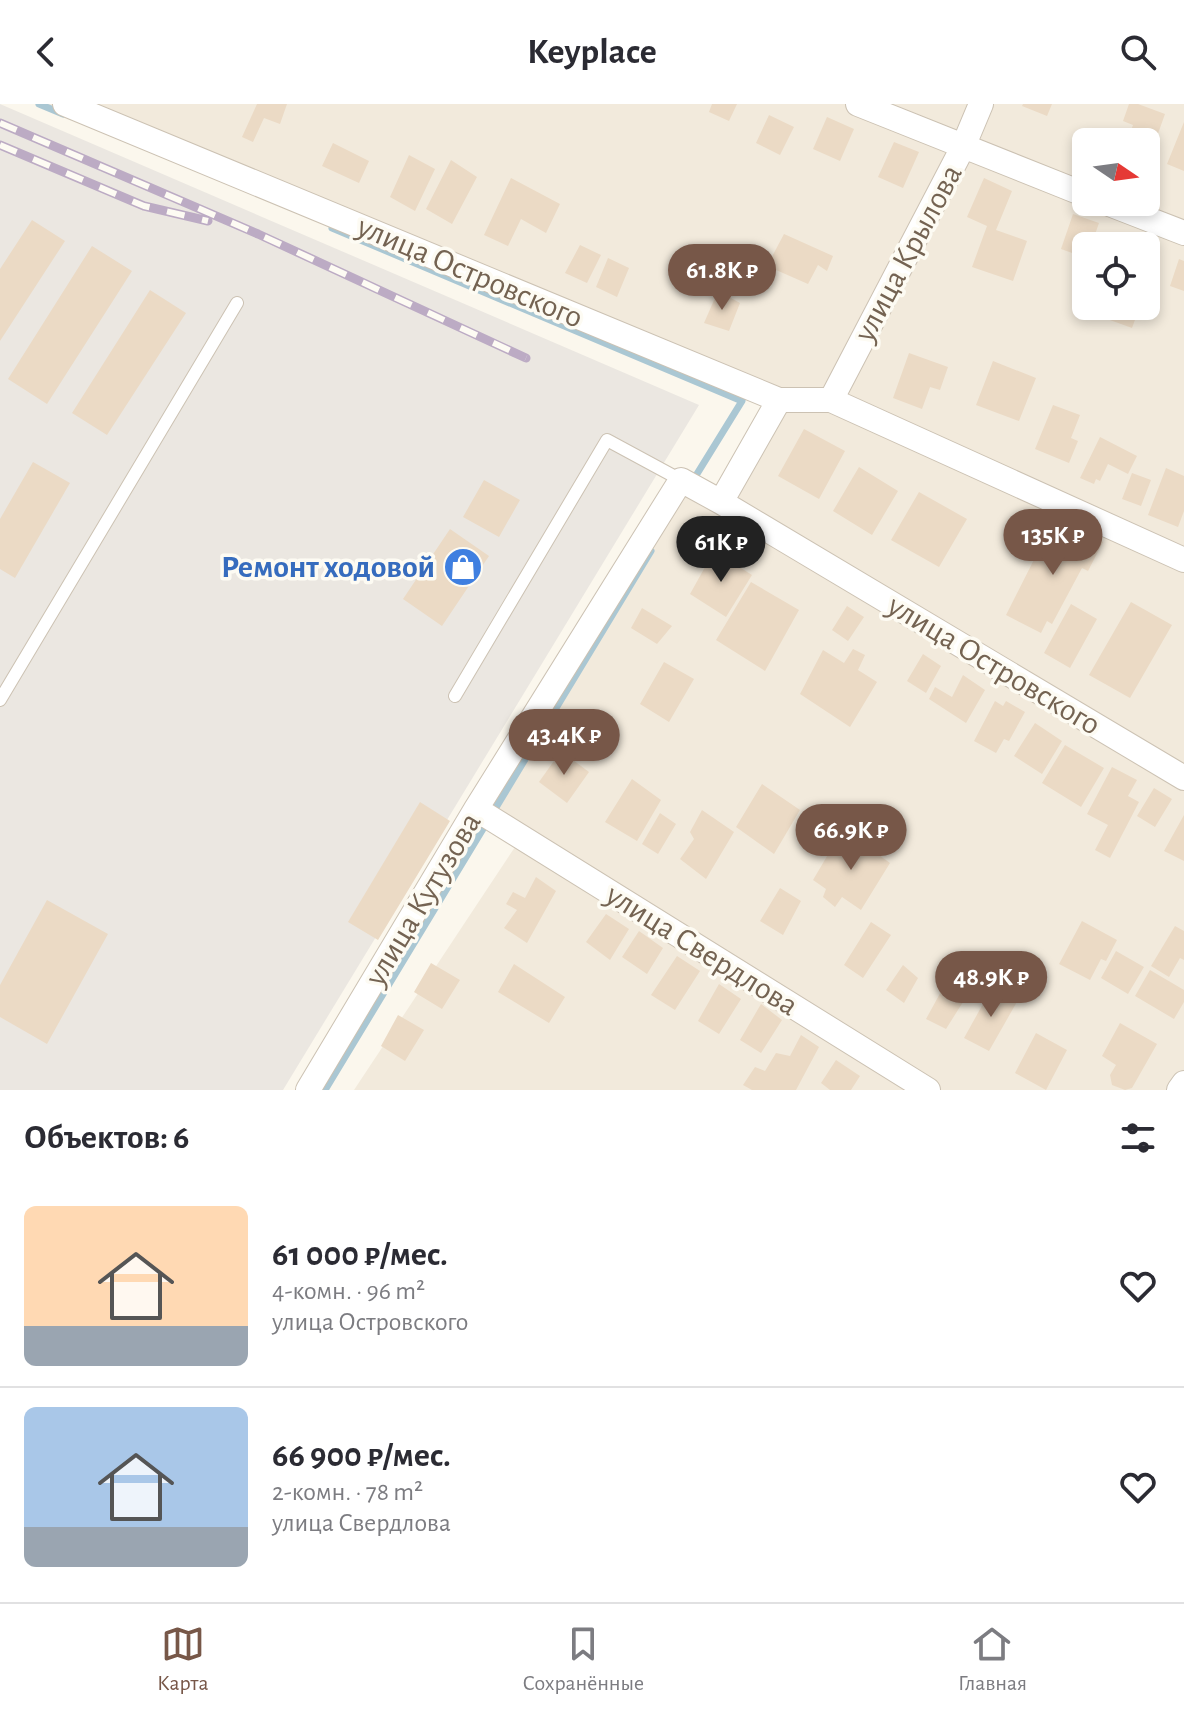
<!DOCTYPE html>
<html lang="ru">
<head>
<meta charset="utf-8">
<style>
  :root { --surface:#fff; --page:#f7f7f7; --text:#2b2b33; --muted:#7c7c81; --line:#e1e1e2; --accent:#775748 }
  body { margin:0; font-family:"Alegreya Sans",sans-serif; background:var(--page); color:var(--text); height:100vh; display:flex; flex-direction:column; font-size:30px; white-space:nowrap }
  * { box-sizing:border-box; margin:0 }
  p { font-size:26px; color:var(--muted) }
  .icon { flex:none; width:44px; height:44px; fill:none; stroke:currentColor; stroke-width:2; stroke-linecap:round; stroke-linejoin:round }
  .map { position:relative; height:986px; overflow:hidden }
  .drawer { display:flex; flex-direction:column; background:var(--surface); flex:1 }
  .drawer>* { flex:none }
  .needle { width:52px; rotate:103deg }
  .buttons { position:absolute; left:1072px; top:24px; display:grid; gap:16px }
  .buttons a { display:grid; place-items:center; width:88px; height:88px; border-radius:12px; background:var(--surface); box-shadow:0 4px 12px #0003; font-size:40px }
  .price { position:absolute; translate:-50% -68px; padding:0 18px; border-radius:28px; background:var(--accent); color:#fff; font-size:26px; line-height:52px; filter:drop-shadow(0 2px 4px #0008) }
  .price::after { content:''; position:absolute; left:50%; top:48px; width:24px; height:18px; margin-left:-12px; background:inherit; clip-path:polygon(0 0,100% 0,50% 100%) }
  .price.on { background:#222; color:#fff }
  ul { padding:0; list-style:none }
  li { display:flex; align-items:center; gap:24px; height:200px; padding:0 24px }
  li+li { border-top:2px solid var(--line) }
  li span { display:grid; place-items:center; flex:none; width:224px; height:160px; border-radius:12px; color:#555 }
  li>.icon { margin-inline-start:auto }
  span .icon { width:96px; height:96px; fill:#fffc; stroke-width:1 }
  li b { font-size:34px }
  h2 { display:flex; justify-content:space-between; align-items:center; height:96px; padding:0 24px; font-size:34px }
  header { display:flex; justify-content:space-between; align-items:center; height:104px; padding:0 24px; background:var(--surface); font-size:36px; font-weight:700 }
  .tab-bar { display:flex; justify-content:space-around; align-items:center; height:112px; border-top:2px solid var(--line); background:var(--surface); font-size:22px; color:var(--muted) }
  .tab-bar a { display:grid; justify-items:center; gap:4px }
  .tab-bar .on { color:var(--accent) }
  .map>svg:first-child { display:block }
  .residential { fill:#f2eadc; fill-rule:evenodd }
  .industrial { fill:#ebe7e1 }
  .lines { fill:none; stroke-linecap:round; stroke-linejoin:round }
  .stream { stroke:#aac7d3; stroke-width:7 }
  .building { fill:#ebdac5 }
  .service-casing { stroke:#ccc2b3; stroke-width:14 }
  .minor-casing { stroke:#ccc2b3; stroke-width:26 }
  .service { stroke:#fff; stroke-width:12 }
  .minor { stroke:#fff; stroke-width:24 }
  .rail-casing { stroke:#bcabc4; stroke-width:9 }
  .rail { stroke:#fdfbf3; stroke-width:6; stroke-dasharray:18; stroke-linecap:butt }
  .labels { text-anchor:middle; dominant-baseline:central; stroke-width:7; stroke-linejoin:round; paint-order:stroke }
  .street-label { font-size:32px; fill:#746352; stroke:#fdfbf3 }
  .shop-label { font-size:32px; font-weight:bold; fill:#366cbe; stroke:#fdfbf3; text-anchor:end }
</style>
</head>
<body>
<header><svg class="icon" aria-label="back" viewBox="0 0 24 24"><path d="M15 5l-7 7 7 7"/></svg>Keyplace<svg class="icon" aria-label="search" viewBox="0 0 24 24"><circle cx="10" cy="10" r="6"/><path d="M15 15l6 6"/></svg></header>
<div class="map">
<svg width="1184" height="986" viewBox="0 0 1184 986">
  <rect width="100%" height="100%" fill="#fbf7ed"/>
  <!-- residential -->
  <path class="residential" d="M 47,0 L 1184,0 L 1184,674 L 721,398 L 778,298 L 433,163 ZM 1086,38 L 1146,38 L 1146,98 L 1086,98 ZM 1086,142 L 1146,142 L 1146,202 L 1086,202 Z
    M 681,376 L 1184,677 L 1184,986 L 932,986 L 476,705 Z
    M 515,743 L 925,986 L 354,986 Z"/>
  <!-- industrial -->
  <path class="industrial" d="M 0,0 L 699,301 L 283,986 L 0,986 Z"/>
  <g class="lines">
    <!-- stream -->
    <path class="stream" d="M 39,0 L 63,10
      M 332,124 L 742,297 L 692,378
      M 325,986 L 651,447"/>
  </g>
  <!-- building -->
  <path class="building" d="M 257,0 L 287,0 L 280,20 L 264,14 L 253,38 L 242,33 Z
    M 712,0 L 737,0 L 729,17 L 709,8 Z
    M 1023,0 L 1052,0 L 1047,12 L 1022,2 Z
    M 1129,0 L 1138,0 L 1165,10 L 1150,52 L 1146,51 L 1146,38 L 1127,38 L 1133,21 L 1123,17 Z
    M 769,11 L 794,23 L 780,51 L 756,39 Z
    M 827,13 L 854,25 L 840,57 L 813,45 Z
    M 1184,18 L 1184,67 L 1167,60 Z
    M 894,38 L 919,48 L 903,84 L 878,73 Z
    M 333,39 L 369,57 L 359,79 L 322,62 Z
    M 409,51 L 435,65 L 415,107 L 390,93 Z
    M 451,56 L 477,73 L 452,120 L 426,105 Z
    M 511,74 L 560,100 L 546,129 L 521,115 L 508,142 L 484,131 Z
    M 984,74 L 1012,87 L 996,126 L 1027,137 L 1013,177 L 972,163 L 987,122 L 967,113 Z
    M 1073,110 L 1099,119 L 1091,142 L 1086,142 L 1086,154 L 1061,145 Z
    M 32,116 L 65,137 L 0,237 L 0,165 Z
    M 784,130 L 833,152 L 827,167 L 818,161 L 808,180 L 767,162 Z
    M 580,141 L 601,151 L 587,179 L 565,169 Z
    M 92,142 L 132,167 L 47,300 L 8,275 Z
    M 608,154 L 629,164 L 617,193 L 596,183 Z
    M 1179,155 L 1184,157 L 1184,187 L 1170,182 Z
    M 150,186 L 186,209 L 107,331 L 72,309 Z
    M 718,187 L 740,199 L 729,227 L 704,219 Z
    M 1087,202 L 1140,202 L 1132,224 L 1085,207 Z
    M 909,249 L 948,263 L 940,286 L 930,283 L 922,305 L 893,294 Z
    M 993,257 L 1036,274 L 1019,317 L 976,301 Z
    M 1053,301 L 1080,311 L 1071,334 L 1078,337 L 1069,359 L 1035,345 Z
    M 804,325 L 845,347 L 819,395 L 778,372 Z
    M 1100,333 L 1137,352 L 1128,370 L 1108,360 L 1100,377 L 1096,375 L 1094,380 L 1080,374 Z
    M 33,358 L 70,379 L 15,474 L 0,465 L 0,415 Z
    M 859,363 L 898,387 L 872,431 L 833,407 Z
    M 1166,364 L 1184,372 L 1184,407 L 1178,423 L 1148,411 Z
    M 1132,369 L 1151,376 L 1141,402 L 1122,395 Z
    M 484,376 L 520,396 L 499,433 L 463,413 Z
    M 919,388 L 967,415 L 939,463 L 891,436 Z
    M 1050,424 L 1070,434 L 1075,424 L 1103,438 L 1088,467 L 1082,464 L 1052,520 L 1047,517 L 1041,529 L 1006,511 Z
    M 450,425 L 489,452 L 442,522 L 403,495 Z
    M 714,447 L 752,471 L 726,513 L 690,490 Z
    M 751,478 L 799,506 L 765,567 L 716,536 Z
    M 1131,498 L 1172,521 L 1130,594 L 1089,571 Z
    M 1071,500 L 1097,515 L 1070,564 L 1044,549 Z
    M 847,502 L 864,513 L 848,537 L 832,526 Z
    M 642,504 L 672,522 L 657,540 L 631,524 Z
    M 853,545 L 865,551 L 858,566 L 877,578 L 850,623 L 800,590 L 823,546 L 844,559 Z
    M 923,550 L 941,562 L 926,589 L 907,577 Z
    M 664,558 L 694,575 L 669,618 L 640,600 Z
    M 963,571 L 985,586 L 966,619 L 929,595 L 935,583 L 952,593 Z
    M 995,597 L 1003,602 L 1006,597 L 1025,608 L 1009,637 L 1004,635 L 996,649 L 974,637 Z
    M 1035,619 L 1062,637 L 1042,670 L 1014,652 Z
    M 1065,641 L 1104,664 L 1081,703 L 1042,679 Z
    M 561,647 L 589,668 L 567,699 L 539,678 Z
    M 1112,663 L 1137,676 L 1128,692 L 1139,698 L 1110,754 L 1095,746 L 1108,721 L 1087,710 Z
    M 632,675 L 661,696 L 637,737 L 605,718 Z
    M 762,680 L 800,706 L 774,750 L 736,723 Z
    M 1154,684 L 1172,695 L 1155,723 L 1137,712 Z
    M 420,698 L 450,717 L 378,836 L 348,818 Z
    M 702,706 L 734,728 L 706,775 L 680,755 L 694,735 L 690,728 Z
    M 660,709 L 676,720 L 658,750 L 642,740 Z
    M 1184,711 L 1184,757 L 1164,747 Z
    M 843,725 L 890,759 L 861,806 L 842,793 L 835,803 L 823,793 L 826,785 L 813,776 Z
    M 536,773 L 556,787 L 527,839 L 504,824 L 517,806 L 506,800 L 513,788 L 525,794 Z
    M 780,784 L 801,797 L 783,831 L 760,817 Z
    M 47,796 L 108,830 L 47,940 L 0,913 L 0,881 Z
    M 606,810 L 629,825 L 610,856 L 586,838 Z
    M 1082,817 L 1117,836 L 1106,857 L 1101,855 L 1090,876 L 1059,860 Z
    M 871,818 L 891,831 L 863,874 L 844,861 Z
    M 1175,822 L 1184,827 L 1184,856 L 1180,854 L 1169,873 L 1151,862 Z
    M 639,827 L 663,844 L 647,870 L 622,853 Z
    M 1116,847 L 1144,863 L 1128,890 L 1101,874 Z
    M 677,852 L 700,867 L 675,906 L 651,891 Z
    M 431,859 L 460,876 L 442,905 L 414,888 Z
    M 514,860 L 565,893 L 549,919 L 498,888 Z
    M 903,861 L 918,874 L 904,899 L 886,886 Z
    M 1150,866 L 1184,886 L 1184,898 L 1174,915 L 1135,892 Z
    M 719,880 L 741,895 L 719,930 L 698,917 Z
    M 993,882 L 1018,896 L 989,947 L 964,934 Z
    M 943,884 L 963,898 L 946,925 L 926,915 Z
    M 761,900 L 782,916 L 761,949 L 740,936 Z
    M 398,911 L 424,926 L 405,957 L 381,942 Z
    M 1120,919 L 1157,940 L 1132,984 L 1125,986 L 1112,981 L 1110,971 L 1116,961 L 1102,952 Z
    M 1036,929 L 1067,946 L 1046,986 L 1015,969 Z
    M 801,931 L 819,943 L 796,986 L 752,986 L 743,981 L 755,963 L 765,967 L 776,949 L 790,952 Z
    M 836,956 L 860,972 L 851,986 L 830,986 L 821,979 Z"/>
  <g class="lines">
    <defs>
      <path id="service" d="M 455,592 L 607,336 L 681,376
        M 0,596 L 237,199"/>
      <path id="minor" d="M 65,0 L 779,296 L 831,296 L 1184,456
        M 858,0 L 1086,91
        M 1104,98 L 1184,129
        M 831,296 L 963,43 L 981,0
        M 721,398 L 1184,674
        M 476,705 L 928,986
        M 308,986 L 476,705 L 681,376 L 721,398 L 779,296
        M 1179,986 L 1184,979"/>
    </defs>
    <!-- service casing -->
    <use href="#service" class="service-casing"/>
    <!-- minor casing -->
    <use href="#minor" class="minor-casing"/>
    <!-- service -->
    <use href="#service" class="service"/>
    <!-- minor -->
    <use href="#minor" class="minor"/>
    <defs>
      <path id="rail" d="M 0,19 L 258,130 L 526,254
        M 0,41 L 144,102 L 208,117"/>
    </defs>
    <!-- rail casing -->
    <use href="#rail" class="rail-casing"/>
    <!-- rail -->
    <use href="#rail" class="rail"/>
  </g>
  <!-- icons -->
  <defs>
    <symbol id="shop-disc" viewBox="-11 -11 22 22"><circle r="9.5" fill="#3f7fe0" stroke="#fdfbf3"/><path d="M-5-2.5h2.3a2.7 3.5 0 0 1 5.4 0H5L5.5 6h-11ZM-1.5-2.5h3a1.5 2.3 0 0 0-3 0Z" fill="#fff"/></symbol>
  </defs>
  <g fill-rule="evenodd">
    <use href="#shop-disc" x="441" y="441" width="44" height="44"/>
  </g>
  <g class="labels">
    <!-- street labels -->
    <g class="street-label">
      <text transform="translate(908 149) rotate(-62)">улица Крылова</text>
      <text transform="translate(470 168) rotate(23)">улица Островского</text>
      <text transform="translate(994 561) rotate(31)">улица Островского</text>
      <text transform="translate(423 795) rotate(-59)">улица Кутузова</text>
      <text transform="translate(702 846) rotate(32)">улица Свердлова</text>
    </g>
    <!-- shop labels -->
    <g class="shop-label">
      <text x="435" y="463">Ремонт ходовой</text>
    </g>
  </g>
</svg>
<div class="buttons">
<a><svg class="needle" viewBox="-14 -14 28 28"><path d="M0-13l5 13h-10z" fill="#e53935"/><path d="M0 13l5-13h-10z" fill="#7c7c81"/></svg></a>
<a><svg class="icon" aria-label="locate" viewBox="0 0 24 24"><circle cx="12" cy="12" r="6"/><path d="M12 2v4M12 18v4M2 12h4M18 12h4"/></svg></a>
</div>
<b class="price" style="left:722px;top:208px">61.8K ₽</b>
<b class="price" style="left:1053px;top:473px">135K ₽</b>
<b class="price on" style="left:721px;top:480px">61K ₽</b>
<b class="price" style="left:564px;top:673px">43.4K ₽</b>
<b class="price" style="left:851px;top:768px">66.9K ₽</b>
<b class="price" style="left:991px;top:915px">48.9K ₽</b>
</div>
<section class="drawer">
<h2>Объектов: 6<svg class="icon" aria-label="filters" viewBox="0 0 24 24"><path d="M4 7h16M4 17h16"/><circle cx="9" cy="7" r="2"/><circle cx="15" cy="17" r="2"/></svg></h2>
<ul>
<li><span style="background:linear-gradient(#ffd9b3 75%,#9aa5b1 0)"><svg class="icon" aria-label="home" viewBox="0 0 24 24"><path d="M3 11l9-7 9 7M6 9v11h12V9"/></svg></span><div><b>61 000 ₽/мес.</b><p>4-комн. · 96 m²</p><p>улица Островского</p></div><svg class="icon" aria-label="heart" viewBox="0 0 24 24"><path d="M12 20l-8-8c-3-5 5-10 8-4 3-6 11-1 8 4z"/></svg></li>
<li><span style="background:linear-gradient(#a9c7e8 75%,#9aa5b1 0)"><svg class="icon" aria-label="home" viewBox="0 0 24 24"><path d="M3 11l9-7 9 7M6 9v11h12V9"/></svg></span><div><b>66 900 ₽/мес.</b><p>2-комн. · 78 m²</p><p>улица Свердлова</p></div><svg class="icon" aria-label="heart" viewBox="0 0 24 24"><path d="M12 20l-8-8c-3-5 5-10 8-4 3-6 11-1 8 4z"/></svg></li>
</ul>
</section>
<nav class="tab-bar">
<a class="on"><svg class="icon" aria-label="map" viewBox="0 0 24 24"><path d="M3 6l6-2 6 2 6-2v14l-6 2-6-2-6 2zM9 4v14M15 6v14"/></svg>Карта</a>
<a><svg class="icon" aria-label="saved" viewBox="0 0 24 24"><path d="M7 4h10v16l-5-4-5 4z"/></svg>Сохранённые</a>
<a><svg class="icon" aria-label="home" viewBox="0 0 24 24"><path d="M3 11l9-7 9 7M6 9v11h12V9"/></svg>Главная</a>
</nav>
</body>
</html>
